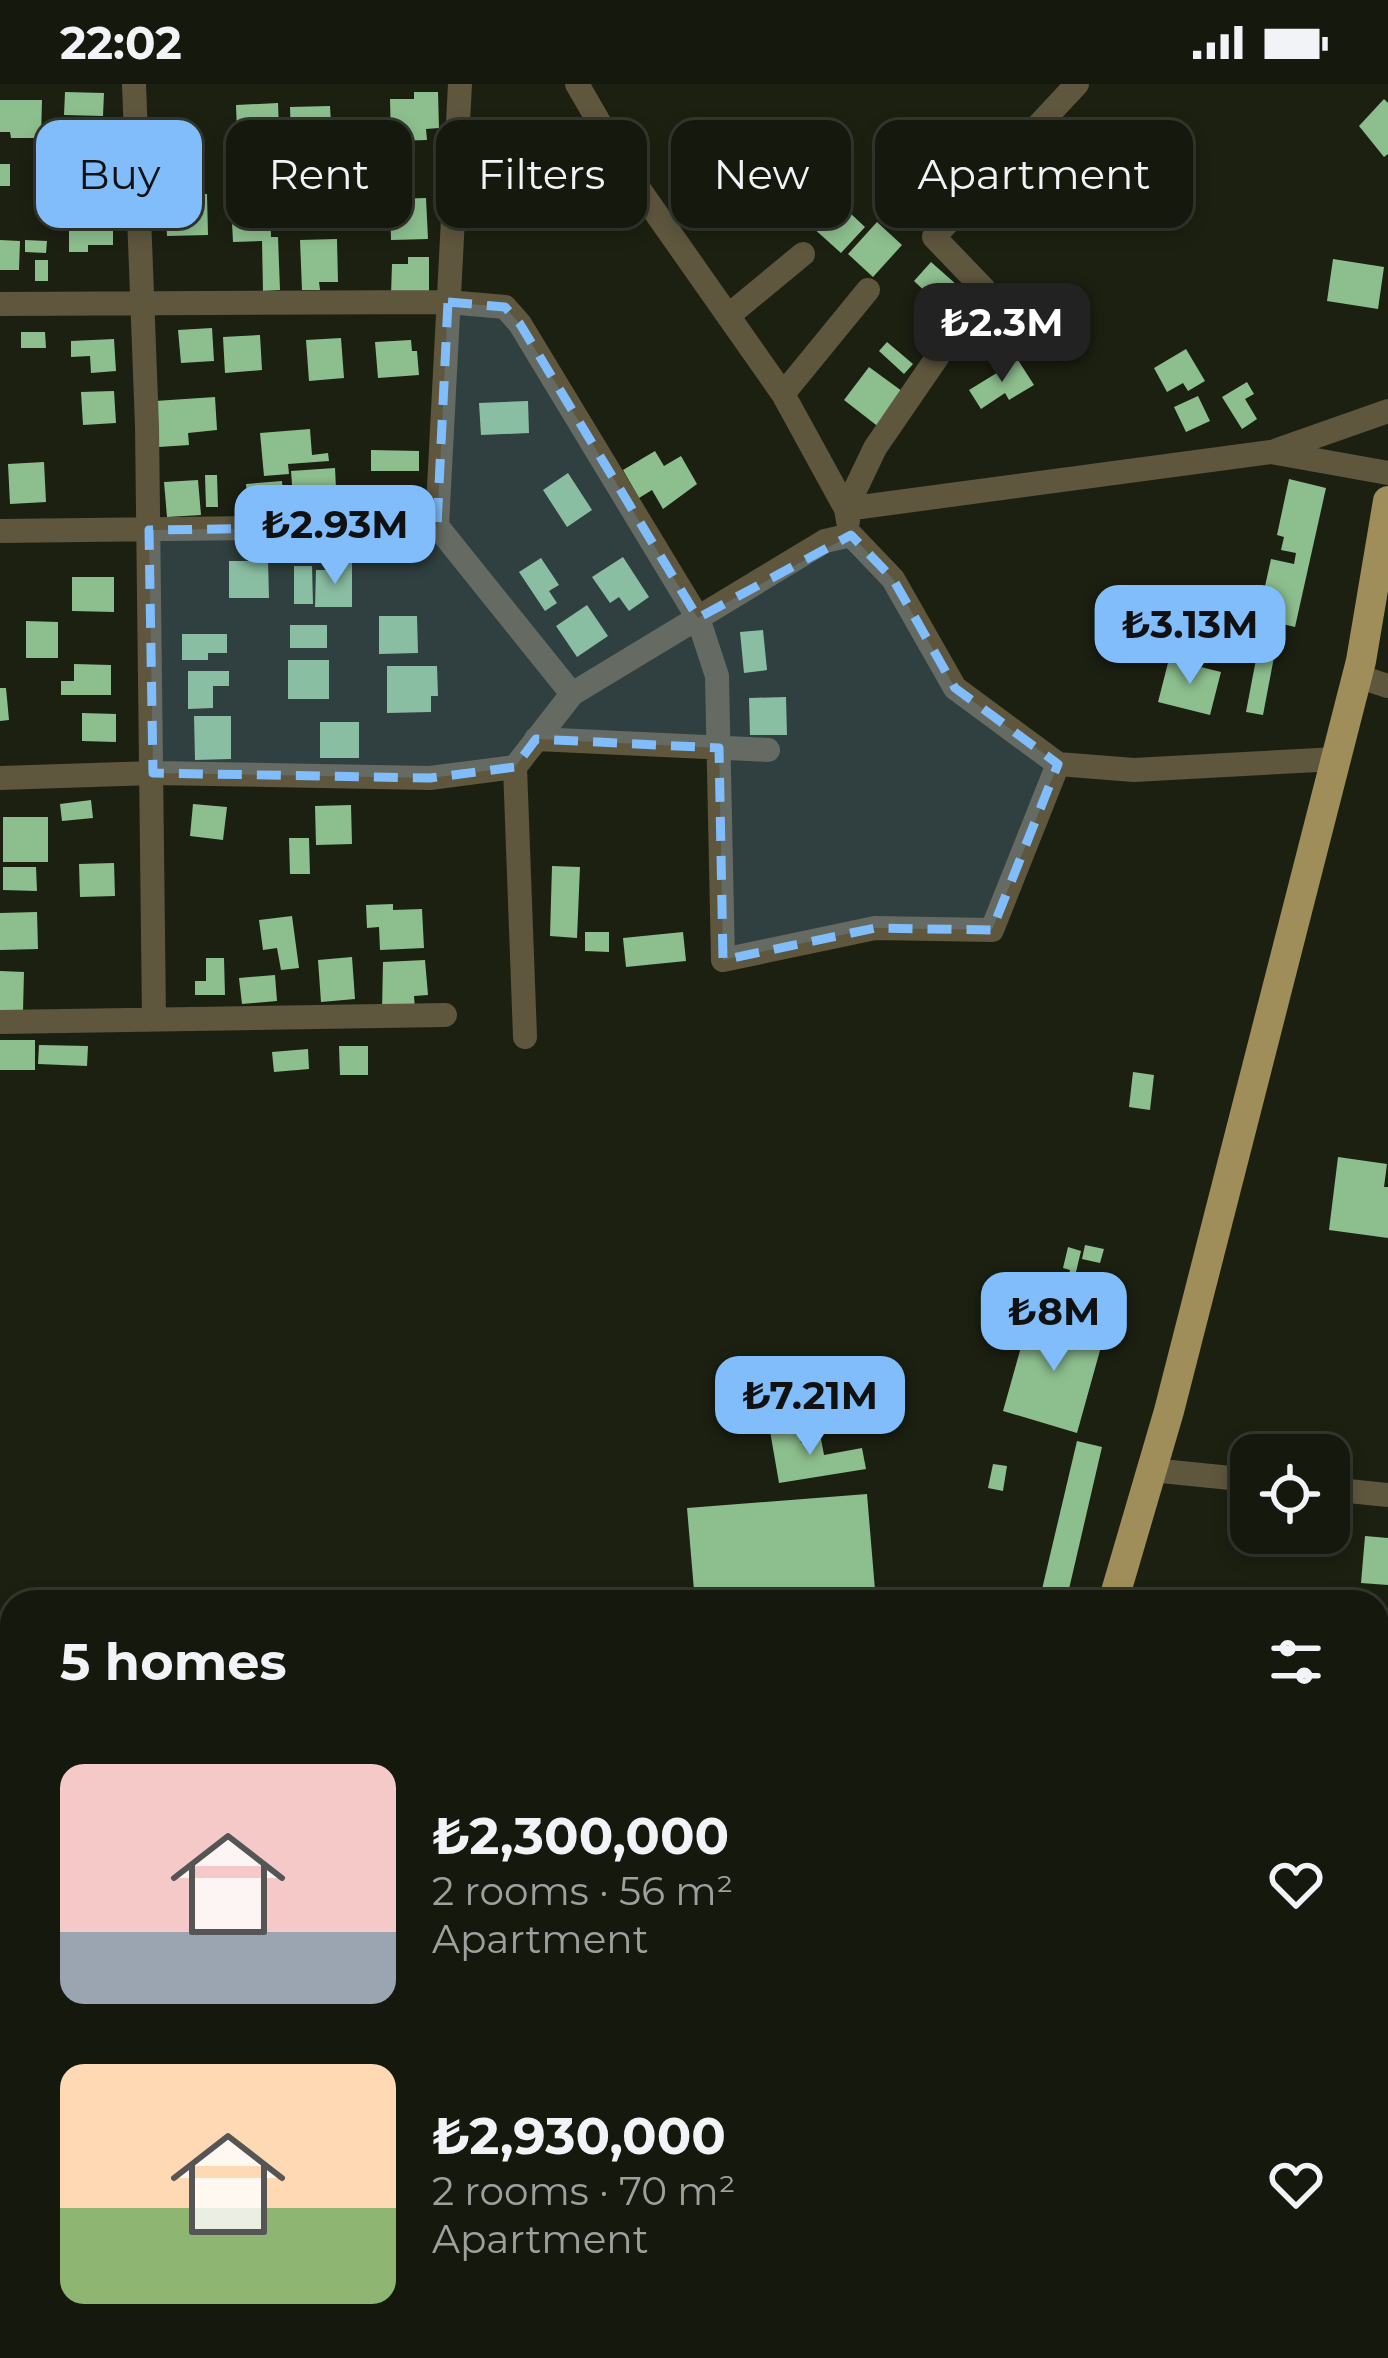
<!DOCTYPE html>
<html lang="en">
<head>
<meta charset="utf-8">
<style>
  :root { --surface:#15180d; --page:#1e2116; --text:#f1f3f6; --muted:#9da09d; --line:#34372e; --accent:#80bdfa }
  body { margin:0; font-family:Montserrat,sans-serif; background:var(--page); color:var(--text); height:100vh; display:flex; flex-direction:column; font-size:45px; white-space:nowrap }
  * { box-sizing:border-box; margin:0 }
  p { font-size:39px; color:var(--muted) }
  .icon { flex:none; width:66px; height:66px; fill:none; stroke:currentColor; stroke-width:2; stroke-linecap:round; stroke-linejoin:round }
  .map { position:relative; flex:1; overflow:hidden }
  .sheet { position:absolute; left:0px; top:1506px; width:1389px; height:768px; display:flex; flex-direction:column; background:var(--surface); border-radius:36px 36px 0 0; box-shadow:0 6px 18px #0003,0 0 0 3px var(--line) }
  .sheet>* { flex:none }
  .top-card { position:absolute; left:36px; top:36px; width:1317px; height:108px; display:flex; gap:24px }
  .controls { position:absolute; left:1230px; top:1350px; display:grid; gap:24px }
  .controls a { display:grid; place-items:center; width:120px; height:120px; border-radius:24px; background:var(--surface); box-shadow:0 6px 18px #0003,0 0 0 3px var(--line); font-size:60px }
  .price { position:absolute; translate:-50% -102px; padding:0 27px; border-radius:24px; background:var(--accent); color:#111; font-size:39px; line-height:78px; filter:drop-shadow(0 3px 6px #0008) }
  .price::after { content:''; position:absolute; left:50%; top:72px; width:36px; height:27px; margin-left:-18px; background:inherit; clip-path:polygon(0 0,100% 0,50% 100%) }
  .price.selected { background:#222; color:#fff }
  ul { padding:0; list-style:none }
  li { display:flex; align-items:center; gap:36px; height:300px; padding:0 60px }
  li span { display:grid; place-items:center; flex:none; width:336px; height:240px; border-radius:24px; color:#555 }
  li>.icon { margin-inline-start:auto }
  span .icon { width:144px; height:144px; fill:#fffc; stroke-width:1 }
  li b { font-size:51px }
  h2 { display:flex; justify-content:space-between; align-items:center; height:144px; padding:0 60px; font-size:51px }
  .pill { padding:0 42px; border-radius:24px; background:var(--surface); box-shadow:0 6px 18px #0003,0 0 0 3px var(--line); font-size:42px; line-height:108px }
  .pill.selected { background:var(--accent); color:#111 }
  .status { display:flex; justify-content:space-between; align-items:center; height:84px; padding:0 60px; background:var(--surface); direction:ltr }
  .status svg { height:33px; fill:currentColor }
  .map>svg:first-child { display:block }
  .green { fill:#4d2e06 }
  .building { fill:#8dbf8e }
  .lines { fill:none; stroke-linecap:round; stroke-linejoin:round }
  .path { stroke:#707366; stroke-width:4.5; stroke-dasharray:12 6; stroke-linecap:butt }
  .minor { stroke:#5e563d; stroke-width:24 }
  .major { stroke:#9f8e59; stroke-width:30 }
  .marked { fill:#80bdfa; fill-opacity:0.2; stroke:#80bdfa; stroke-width:9; stroke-dasharray:24 15; stroke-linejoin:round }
</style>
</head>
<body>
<div class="status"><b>22:02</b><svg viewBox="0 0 49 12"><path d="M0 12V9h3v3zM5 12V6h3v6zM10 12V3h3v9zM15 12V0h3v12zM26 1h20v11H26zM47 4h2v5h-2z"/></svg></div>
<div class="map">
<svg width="1388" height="2274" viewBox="0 0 1388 2274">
  <rect width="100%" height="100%" fill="#1c2011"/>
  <!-- green -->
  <path class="green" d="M 1377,1535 L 1388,1536 L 1388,2274 L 956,2274 L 959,2262 L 1377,2262 Z"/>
  <!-- building -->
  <path class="building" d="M 65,8 L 104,9 L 103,32 L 64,31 Z
    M 414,8 L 438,8 L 439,44 L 426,45 L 427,56 L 391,57 L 390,15 L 414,15 Z
    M 1384,15 L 1388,19 L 1388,70 L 1384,73 L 1359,42 Z
    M 0,16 L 42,16 L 41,54 L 11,54 L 10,48 L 0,48 Z
    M 278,19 L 279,46 L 237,48 L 236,21 Z
    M 330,22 L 332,56 L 291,57 L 290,23 Z
    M 71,54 L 107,54 L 107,66 L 71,65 Z
    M 774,68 L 789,101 L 766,111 L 751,78 Z
    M 66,72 L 109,72 L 109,91 L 66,91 Z
    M 0,80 L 10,80 L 10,102 L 0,102 Z
    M 326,82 L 327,104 L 283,105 L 282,84 Z
    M 727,90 L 741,121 L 710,136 L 707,129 L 717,124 L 712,115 L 699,121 L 692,106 Z
    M 207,110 L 208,151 L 167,152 L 165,111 Z
    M 426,114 L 428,155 L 391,156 L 390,115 Z
    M 835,115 L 865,143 L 841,169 L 811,142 Z
    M 270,117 L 271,153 L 278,153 L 280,206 L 263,207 L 262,157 L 233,158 L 231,119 Z
    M 69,121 L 113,122 L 113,161 L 88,161 L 88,168 L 69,168 Z
    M 762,126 L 767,137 L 750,146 L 745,134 Z
    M 877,138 L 902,161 L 873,193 L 848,170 Z
    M 337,155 L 338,198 L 319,198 L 320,206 L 302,206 L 300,156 Z
    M 0,156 L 20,157 L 19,186 L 0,186 Z
    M 25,156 L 47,157 L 46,169 L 25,168 Z
    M 408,173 L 429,173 L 429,212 L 391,211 L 392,180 L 408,180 Z
    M 1333,175 L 1384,183 L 1378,225 L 1327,217 Z
    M 35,176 L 48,176 L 48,197 L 35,197 Z
    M 931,178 L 966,209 L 948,229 L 914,197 Z
    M 212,244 L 214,277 L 181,279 L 178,246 Z
    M 21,248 L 45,248 L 46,264 L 21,264 Z
    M 260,251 L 262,286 L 225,289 L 223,253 Z
    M 341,254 L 344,294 L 309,297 L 306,256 Z
    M 114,255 L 116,287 L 91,289 L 90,272 L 71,273 L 71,257 Z
    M 411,256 L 412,267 L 417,267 L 419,291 L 378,294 L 375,258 Z
    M 887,258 L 913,280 L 904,290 L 879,267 Z
    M 1186,265 L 1205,297 L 1188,307 L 1183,299 L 1167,308 L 1154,284 Z
    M 1018,276 L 1034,301 L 1009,316 L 1005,309 L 981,325 L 969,306 Z
    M 869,283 L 906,310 L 880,344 L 844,316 Z
    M 1247,298 L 1254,310 L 1245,315 L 1257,335 L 1242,345 L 1222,313 Z
    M 114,307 L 116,339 L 83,341 L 81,308 Z
    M 1198,312 L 1210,337 L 1186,348 L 1174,323 Z
    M 215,313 L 217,346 L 188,349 L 189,361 L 159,363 L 155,317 Z
    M 528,317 L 529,349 L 481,351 L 479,319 Z
    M 310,345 L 312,371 L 328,369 L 329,377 L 288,380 L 289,390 L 264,392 L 260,349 Z
    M 371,366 L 419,367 L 419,387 L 371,387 Z
    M 655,367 L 664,382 L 681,372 L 697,400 L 663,425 L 652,406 L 639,414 L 623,386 Z
    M 44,378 L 46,418 L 10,420 L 8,380 Z
    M 335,384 L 337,424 L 294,427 L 291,387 Z
    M 568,389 L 592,426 L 567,443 L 543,406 Z
    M 205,391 L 217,391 L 218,423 L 206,423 Z
    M 1289,395 L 1326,404 L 1295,543 L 1258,534 L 1271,475 L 1294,480 L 1296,469 L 1281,466 L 1284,453 L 1277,451 Z
    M 198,396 L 201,431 L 167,433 L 164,398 Z
    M 282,397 L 285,432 L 249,434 L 246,400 Z
    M 379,404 L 425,405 L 425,439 L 379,438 Z
    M 623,473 L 649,513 L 629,527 L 619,513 L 610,519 L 592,493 Z
    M 541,474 L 559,501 L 549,507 L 557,519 L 545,527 L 519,488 Z
    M 229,477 L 268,477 L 269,514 L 229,514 Z
    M 335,479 L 352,479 L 352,523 L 315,523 L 316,486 L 335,486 Z
    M 294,482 L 312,482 L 313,520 L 294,520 Z
    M 72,493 L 114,493 L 114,528 L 72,527 Z
    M 587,521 L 608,552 L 577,573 L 556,542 Z
    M 379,532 L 417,532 L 418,569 L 379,570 Z
    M 26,537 L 58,538 L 58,574 L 26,574 Z
    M 290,541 L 327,541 L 327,564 L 290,564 Z
    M 763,546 L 767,586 L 744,589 L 740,548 Z
    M 182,550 L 227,550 L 227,569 L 208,569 L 208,576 L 182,576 Z
    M 1257,570 L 1274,573 L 1263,631 L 1246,628 Z
    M 1169,575 L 1221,588 L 1210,631 L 1158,618 Z
    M 288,576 L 329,576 L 329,615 L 288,615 Z
    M 74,580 L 111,581 L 111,611 L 61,611 L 61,597 L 74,597 Z
    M 387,582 L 437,582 L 438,612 L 431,612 L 431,628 L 387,629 Z
    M 188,587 L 229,587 L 229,602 L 213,602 L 213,624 L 188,625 Z
    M 0,604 L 6,604 L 9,636 L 0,637 Z
    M 786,613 L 787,651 L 750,651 L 749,614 Z
    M 82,629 L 116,630 L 116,658 L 82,657 Z
    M 194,632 L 231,632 L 231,675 L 195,676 Z
    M 320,638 L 359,638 L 359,674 L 320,674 Z
    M 91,716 L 93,734 L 62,737 L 60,720 Z
    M 193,720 L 227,723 L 223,756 L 190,752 Z
    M 351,721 L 352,760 L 316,761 L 315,722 Z
    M 3,733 L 48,733 L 48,778 L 3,778 Z
    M 289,754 L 309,754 L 310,790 L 290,790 Z
    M 114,779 L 115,812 L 80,813 L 79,780 Z
    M 552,782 L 580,783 L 577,854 L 550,852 Z
    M 3,783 L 36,783 L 37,807 L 3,806 Z
    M 393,820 L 393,826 L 422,825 L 424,864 L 380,866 L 379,843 L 367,844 L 366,821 Z
    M 37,828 L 38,865 L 0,866 L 0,829 Z
    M 292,832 L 299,884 L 281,886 L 277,864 L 263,866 L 259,836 Z
    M 585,848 L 609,848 L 609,868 L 585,867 Z
    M 683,848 L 686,877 L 626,883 L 623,854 Z
    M 352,873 L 355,915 L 321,918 L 318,876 Z
    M 206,874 L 224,874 L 225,911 L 195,911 L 195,897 L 206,897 Z
    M 425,876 L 428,911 L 414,912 L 415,925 L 382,927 L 383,878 Z
    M 0,887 L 24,888 L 23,927 L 0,926 Z
    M 275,891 L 277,917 L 242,920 L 239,894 Z
    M 0,956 L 35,956 L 35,986 L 0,986 Z
    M 39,961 L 88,962 L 87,982 L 38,980 Z
    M 339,962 L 368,962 L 368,991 L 340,991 Z
    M 308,965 L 309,985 L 274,988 L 272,968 Z
    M 1133,988 L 1154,991 L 1150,1026 L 1129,1023 Z
    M 1338,1073 L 1387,1080 L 1384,1103 L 1388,1103 L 1388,1154 L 1329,1146 Z
    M 1085,1161 L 1104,1165 L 1100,1179 L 1082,1175 Z
    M 1068,1163 L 1081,1167 L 1076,1188 L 1111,1197 L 1101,1242 L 1027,1224 L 1032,1203 L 1064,1211 L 1070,1186 L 1063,1184 Z
    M 1030,1231 L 1104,1252 L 1077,1349 L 1003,1327 Z
    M 798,1342 L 801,1359 L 821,1355 L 824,1371 L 862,1364 L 866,1385 L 779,1399 L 770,1347 Z
    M 1077,1357 L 1102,1363 L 1066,1518 L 1039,1518 Z
    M 993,1380 L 1007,1382 L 1003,1407 L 988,1404 Z
    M 867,1410 L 876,1518 L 695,1518 L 687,1424 Z
    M 1365,1452 L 1388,1454 L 1388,1501 L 1361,1499 Z
    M 607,2262 L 613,2262 L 619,2274 L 581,2274 Z
    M 841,2262 L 880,2262 L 895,2265 L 893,2274 L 838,2274 Z"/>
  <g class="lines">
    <!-- path -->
    <path class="path" d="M 0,1869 L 12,1873"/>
    <!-- minor -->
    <path class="minor" d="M 134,0 L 147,342 L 154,935
      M 460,0 L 437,442 L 572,610 L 825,457 L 851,451 L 893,495 L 955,604 L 1058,680 L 1134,686 L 1336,675
      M 577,0 L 632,95 L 783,310 L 846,425 L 848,437
      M 0,220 L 448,218 L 505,223 L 520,240 L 698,534 L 717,592 L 723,876 L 875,844 L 992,846 L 1058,680
      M 728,232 L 803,170
      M 783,310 L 868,206
      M 1277,366 L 1388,327
      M 846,425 L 1271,368 L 1388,389
      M 846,425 L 875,364 L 984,205 L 934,153 L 1077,0
      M 0,447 L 437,442
      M 1357,592 L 1388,602
      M 536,655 L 768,666
      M 0,694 L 153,689 L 430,694 L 515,683
      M 0,938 L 445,931
      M 525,953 L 515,683 L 572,610
      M 1151,1386 L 1251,1396
      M 1329,1405 L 1388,1411"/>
    <!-- major -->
    <path class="major" d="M 1113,1518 L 1169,1327 L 1361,577 L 1388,417
      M 924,2274 L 927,2262"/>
  </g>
  <!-- marked area -->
  <path class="marked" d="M 448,218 L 505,223 L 520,240 L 698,534 L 851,451 L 893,495 L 955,604 L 1058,680 L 992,846 L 875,844 L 723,876 L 719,664 L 536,655 L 515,683 L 430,694 L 153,689 L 149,446 L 437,442 Z"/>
</svg>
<div class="controls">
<a><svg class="icon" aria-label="locate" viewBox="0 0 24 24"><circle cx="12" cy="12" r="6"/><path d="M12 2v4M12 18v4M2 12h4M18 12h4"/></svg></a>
</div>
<b class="price selected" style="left:1002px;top:301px">₺2.3M</b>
<b class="price" style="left:335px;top:503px">₺2.93M</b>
<b class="price" style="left:1190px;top:603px">₺3.13M</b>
<b class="price" style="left:1054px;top:1290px">₺8M</b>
<b class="price" style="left:810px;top:1374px">₺7.21M</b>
<div class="top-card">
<a class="pill selected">Buy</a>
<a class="pill">Rent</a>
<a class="pill">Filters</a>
<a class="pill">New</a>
<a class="pill">Apartment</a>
</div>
<section class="sheet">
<h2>5 homes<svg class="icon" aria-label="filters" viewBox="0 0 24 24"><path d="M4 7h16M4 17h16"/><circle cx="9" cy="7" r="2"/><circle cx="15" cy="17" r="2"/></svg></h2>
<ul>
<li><span style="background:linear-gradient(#f6c9c9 70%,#9aa5b1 0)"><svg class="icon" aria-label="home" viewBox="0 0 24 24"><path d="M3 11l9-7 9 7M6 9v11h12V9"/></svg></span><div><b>₺2,300,000</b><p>2 rooms · 56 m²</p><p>Apartment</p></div><svg class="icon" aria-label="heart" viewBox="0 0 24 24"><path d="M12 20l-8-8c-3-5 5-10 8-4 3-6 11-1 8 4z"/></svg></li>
<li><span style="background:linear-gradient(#ffd9b3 60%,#8fb573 0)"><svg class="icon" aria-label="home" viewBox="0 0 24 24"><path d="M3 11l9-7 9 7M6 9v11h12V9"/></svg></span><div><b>₺2,930,000</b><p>2 rooms · 70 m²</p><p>Apartment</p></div><svg class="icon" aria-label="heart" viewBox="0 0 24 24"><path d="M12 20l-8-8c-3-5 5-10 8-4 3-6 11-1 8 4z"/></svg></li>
</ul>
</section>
</div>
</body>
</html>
